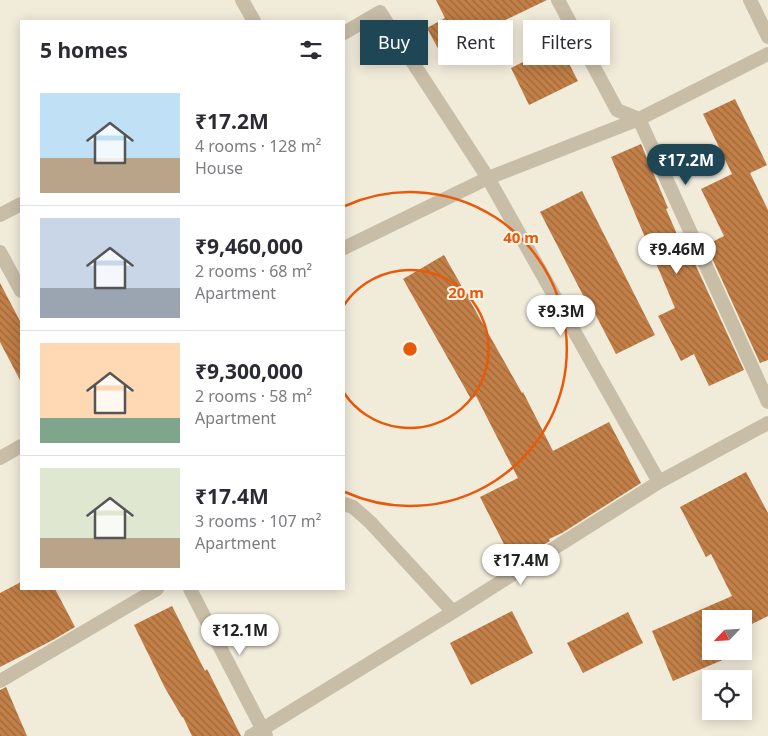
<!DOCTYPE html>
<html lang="en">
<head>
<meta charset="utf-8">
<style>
  :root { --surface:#fff; --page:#f7f7f7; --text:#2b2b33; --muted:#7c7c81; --line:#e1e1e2; --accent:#1e4655 }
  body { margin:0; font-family:"Noto Sans",sans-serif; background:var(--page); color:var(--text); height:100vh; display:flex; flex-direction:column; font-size:19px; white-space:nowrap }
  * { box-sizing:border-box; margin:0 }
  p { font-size:16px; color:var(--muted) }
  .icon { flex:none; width:28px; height:28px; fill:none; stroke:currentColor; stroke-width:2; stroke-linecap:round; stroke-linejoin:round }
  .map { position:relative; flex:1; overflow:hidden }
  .drawer { position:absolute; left:20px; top:20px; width:325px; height:570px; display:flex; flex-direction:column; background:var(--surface); border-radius:0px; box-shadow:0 2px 12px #0003 }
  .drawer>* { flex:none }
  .guide { position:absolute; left:360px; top:20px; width:332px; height:45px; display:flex; gap:10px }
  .needle { width:32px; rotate:245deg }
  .controls { position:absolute; left:702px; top:610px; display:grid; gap:10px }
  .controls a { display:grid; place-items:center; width:50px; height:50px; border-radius:0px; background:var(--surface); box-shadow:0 2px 12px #0003; font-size:25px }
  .price { position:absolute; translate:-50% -42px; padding:0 11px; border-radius:18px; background:#fff; color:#222; font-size:16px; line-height:32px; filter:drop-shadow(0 1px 2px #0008) }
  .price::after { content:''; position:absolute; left:50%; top:30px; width:15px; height:11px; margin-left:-8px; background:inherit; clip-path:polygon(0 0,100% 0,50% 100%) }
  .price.current { background:var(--accent); color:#fff }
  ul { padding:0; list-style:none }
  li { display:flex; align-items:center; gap:15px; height:125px; padding:0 20px }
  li+li { border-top:1px solid var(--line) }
  li span { display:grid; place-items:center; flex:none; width:140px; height:100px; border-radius:0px; color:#555 }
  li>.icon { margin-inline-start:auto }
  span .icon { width:60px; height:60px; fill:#fffc; stroke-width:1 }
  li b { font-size:21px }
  h2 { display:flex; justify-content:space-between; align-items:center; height:60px; padding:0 20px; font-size:21px }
  .pill { padding:0 18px; border-radius:0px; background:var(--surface); box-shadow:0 2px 12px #0003; font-size:18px; line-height:45px }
  .pill.current { background:var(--accent); color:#fff }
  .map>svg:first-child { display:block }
  .building { fill:url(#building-back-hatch) }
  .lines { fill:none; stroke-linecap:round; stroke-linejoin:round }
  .minor { stroke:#c8bda7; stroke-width:14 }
  .ring { fill:none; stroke:#e8590c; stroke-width:2.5 }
  .centre { fill:#e8590c; stroke:#f9f4e6; stroke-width:2.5 }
  .ring-label { font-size:15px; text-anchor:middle; font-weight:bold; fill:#e8590c; stroke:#f9f4e6; stroke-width:4; stroke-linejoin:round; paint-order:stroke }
</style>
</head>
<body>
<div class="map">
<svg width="768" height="736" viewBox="0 0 768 736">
  <defs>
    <pattern id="building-back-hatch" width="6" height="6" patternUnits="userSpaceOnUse" patternTransform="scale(1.25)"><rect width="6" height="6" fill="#c27f47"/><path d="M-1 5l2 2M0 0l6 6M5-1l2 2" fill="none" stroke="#9e683b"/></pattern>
  </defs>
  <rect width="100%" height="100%" fill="#f1ebda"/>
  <!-- building -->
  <path class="building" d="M 436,0 L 547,0 L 472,36 L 478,49 L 447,65 L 427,28 L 445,18 Z
    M 559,44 L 578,81 L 529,105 L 511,68 Z
    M 735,99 L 767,165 L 750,173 L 768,210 L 768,360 L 760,363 L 706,245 L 724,236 L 701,189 L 732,174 L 703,114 Z
    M 641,144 L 668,208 L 666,209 L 686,255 L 690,253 L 744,370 L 709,386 L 694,354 L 681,361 L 658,316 L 675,308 L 611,157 Z
    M 582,191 L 655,335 L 616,354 L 588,300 L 586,301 L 540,212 Z
    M 444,255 L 522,393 L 523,392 L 553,451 L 609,422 L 641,483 L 562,533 L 549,539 L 550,541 L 543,545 L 512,560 L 480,497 L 518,478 L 476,396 L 471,399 L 403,279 Z
    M 0,283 L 21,323 L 21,382 L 0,342 Z
    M 746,472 L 768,513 L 768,616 L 744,628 L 744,619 L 711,619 L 711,651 L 730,651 L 732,656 L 673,681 L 652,631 L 732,596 L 711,554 L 706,557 L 680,507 Z
    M 21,582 L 21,589 L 55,589 L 75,627 L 53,640 L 0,667 L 0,593 Z
    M 172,606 L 205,671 L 207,669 L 241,736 L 192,736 L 183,717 L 182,717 L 165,688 L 134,625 Z
    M 512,611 L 533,653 L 471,685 L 450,643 Z
    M 628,612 L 643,643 L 583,673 L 567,643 Z
    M 6,687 L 27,736 L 0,736 L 0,690 Z"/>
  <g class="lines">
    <!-- minor -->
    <path class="minor" d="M 242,0 L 254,21
      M 558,0 L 617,110 L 639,119 L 768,402
      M 750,0 L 768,37
      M 344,33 L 380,12 L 488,178 L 659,482
      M 0,215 L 21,204
      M 344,248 L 488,178 L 639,119 L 768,54
      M 0,252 L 21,291
      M 0,458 L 21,446
      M 344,504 L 353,507 L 370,522 L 453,612
      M 190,589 L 266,736
      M 0,681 L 157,589
      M 251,736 L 453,612 L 659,482 L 768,423"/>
  </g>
  <!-- distance rings -->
  <g class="ring">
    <path d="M344 305A79 79 0 1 1 344 393"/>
    <path d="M345 206A157 157 0 1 1 345 492"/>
  </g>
  <circle cx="410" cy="349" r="8" class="centre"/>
  <g class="ring-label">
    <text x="521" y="243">40 m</text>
    <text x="466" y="298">20 m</text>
  </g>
</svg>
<div class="controls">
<a><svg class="needle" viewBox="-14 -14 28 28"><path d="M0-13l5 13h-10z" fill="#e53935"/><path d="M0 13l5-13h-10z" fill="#7c7c81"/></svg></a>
<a><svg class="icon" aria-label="locate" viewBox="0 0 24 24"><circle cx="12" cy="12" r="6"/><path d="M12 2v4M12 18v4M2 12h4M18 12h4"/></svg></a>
</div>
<b class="price current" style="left:686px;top:186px">₹17.2M</b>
<b class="price" style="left:677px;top:275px">₹9.46M</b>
<b class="price" style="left:561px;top:337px">₹9.3M</b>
<b class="price" style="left:521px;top:586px">₹17.4M</b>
<b class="price" style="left:240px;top:656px">₹12.1M</b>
<div class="guide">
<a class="pill current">Buy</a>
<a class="pill">Rent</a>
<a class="pill">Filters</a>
</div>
<section class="drawer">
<h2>5 homes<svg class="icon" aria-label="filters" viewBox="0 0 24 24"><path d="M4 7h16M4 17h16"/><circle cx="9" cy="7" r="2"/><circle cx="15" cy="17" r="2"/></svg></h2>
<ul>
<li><span style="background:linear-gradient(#bfe0f5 65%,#b9a48a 0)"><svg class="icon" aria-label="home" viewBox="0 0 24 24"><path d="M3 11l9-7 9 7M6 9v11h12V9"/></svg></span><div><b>₹17.2M</b><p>4 rooms · 128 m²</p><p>House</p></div></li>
<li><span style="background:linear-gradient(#c9d6e8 70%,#9aa5b1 0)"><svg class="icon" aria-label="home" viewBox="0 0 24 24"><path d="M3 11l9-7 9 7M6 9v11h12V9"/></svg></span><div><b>₹9,460,000</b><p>2 rooms · 68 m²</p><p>Apartment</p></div></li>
<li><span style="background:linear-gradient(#ffd9b3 75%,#7fa58c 0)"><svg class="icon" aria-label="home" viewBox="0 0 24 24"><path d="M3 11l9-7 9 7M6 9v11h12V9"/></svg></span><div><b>₹9,300,000</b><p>2 rooms · 58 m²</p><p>Apartment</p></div></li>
<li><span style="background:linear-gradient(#dfe7d0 70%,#b9a48a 0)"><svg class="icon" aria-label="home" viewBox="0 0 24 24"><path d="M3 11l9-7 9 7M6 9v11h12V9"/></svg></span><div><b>₹17.4M</b><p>3 rooms · 107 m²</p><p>Apartment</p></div></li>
</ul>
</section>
</div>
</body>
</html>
